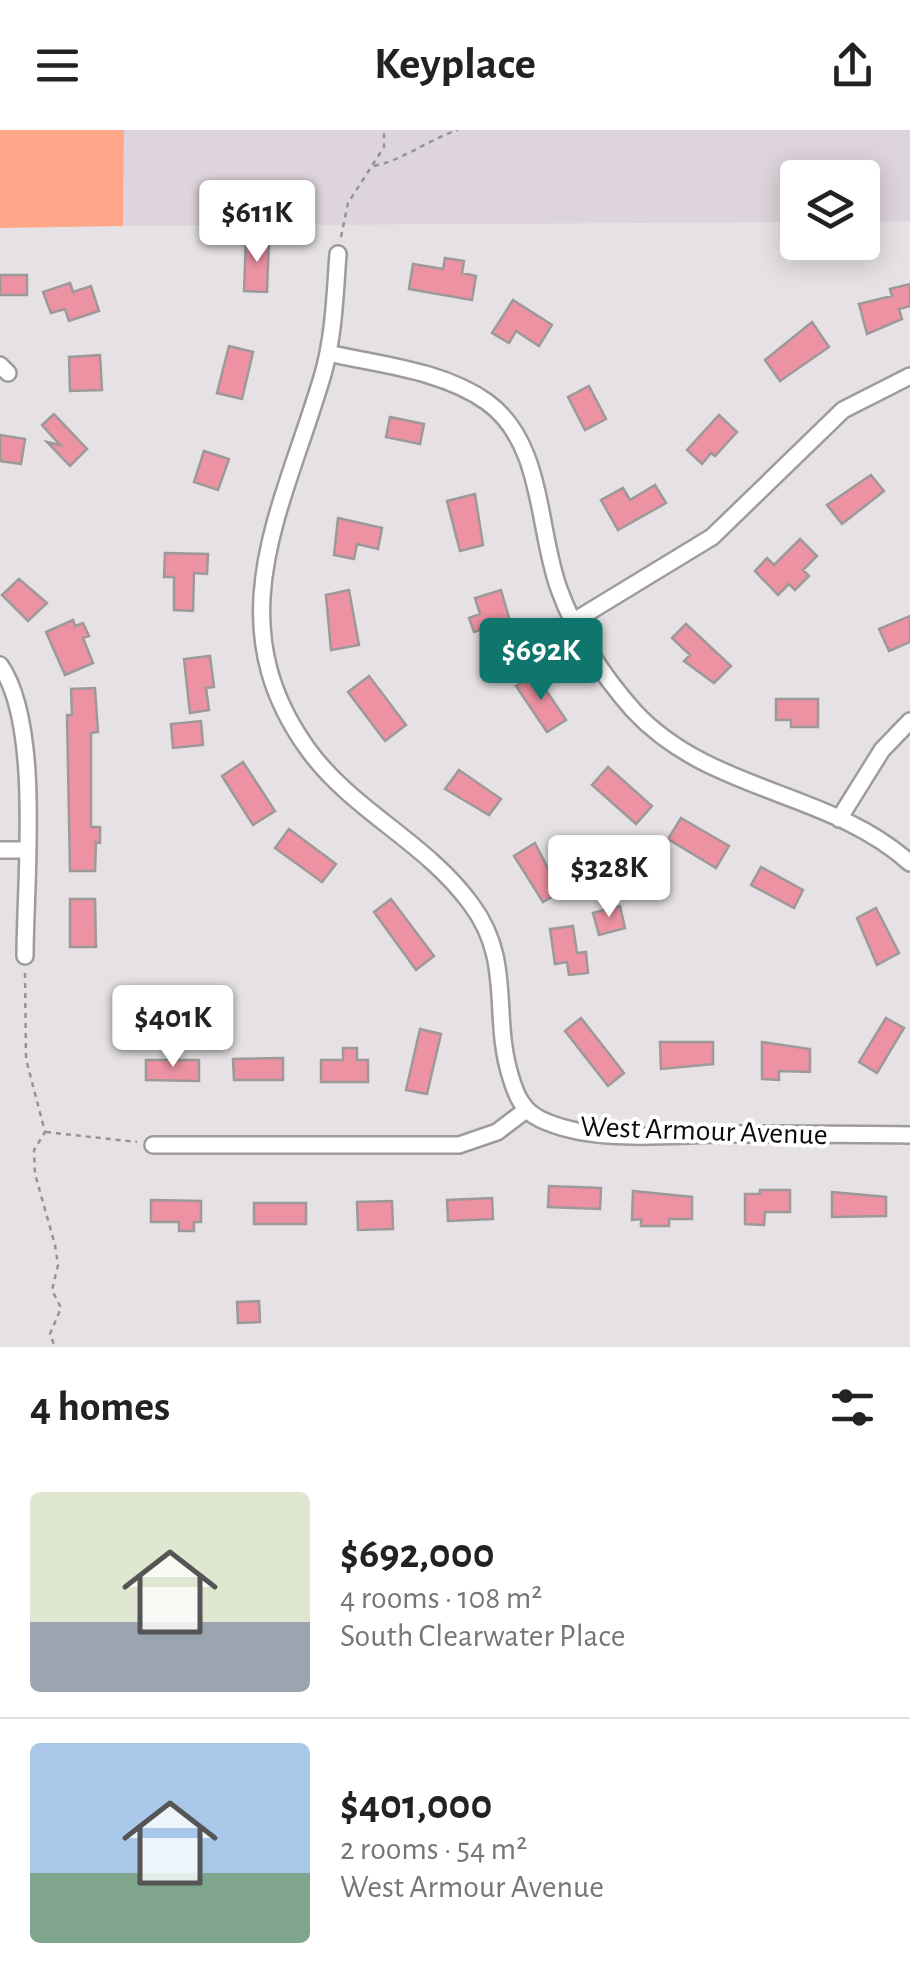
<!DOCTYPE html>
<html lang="en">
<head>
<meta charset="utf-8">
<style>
  :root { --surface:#fff; --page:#f2f2f2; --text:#222; --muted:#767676; --line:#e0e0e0; --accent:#0f766e }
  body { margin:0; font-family:"Alegreya Sans",sans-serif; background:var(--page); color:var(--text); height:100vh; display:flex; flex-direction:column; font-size:38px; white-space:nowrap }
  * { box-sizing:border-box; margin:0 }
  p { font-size:32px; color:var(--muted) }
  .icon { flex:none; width:55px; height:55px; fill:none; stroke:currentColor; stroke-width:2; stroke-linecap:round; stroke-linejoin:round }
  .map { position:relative; height:1217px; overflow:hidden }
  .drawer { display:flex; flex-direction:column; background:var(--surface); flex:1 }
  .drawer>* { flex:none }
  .controls { position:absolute; left:780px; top:30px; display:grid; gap:20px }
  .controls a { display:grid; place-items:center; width:100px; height:100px; border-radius:10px; background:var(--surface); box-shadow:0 5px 25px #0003; font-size:50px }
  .price { position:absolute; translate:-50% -85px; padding:0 22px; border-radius:10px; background:#fff; color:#222; font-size:32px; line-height:65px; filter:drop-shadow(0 2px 5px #0008) }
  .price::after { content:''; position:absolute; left:50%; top:60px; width:30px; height:22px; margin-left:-15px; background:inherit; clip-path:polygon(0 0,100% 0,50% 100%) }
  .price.active { background:var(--accent); color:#fff }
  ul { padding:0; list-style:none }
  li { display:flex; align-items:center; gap:30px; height:250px; padding:0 30px }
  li+li { border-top:2px solid var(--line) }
  li span { display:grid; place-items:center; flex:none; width:280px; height:200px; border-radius:10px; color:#555 }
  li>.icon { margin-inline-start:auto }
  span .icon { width:120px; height:120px; fill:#fffc; stroke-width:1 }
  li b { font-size:42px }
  h2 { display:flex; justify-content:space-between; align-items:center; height:120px; padding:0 30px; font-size:42px }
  header { display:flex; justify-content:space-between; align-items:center; height:130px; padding:0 30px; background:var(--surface); font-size:45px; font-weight:700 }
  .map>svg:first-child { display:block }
  .built { fill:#ded4db }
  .green { fill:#fea789 }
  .building { fill:#ed92a2; stroke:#9d9999; stroke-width:2.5 }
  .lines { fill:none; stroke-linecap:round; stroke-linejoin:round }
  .street-casing { stroke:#9e9b9d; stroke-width:20 }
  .path { stroke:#969395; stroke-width:2.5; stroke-dasharray:5 5; stroke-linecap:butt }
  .street { stroke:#fff; stroke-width:15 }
  .labels { text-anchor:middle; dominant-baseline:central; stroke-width:8; stroke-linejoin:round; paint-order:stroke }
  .street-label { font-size:30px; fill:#0d0c0c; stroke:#fff }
</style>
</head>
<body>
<header><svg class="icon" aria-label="menu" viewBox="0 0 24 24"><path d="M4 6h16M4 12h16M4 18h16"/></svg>Keyplace<svg class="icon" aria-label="share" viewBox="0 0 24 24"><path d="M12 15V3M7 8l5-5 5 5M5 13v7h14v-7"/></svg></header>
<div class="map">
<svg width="910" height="1217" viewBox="0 0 910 1217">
  <rect width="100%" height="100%" fill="#e5e1e4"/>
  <!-- built -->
  <path class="built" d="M 124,0 L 910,0 L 910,91 L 863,92 L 862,48 L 798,48 L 797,92 L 123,96 Z"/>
  <!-- green -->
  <path class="green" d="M 0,0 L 124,0 L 123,96 L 0,98 Z"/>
  <!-- building -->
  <path class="building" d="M 246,109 L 269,109 L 267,162 L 244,161 Z
    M 445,128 L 464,131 L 462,143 L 476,146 L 472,170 L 409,159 L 413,134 L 443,139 Z
    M 0,145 L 27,145 L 27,165 L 0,165 Z
    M 70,153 L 73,162 L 91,156 L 99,181 L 69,191 L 65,179 L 51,183 L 43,162 Z
    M 910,154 L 910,176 L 899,179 L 902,189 L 867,204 L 859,174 L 892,166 L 890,159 Z
    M 513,170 L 552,195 L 539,216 L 516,201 L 509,213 L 492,203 Z
    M 812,192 L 829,217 L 780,251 L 765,230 Z
    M 229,216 L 253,222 L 242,269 L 217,263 Z
    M 100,225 L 102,260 L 70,261 L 69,227 Z
    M 589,256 L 606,289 L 585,300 L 568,267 Z
    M 54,284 L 87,319 L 70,336 L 47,312 L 60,315 L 42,295 Z
    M 719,285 L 737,302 L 715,326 L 711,323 L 702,334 L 687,320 Z
    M 390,287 L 424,294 L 420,314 L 386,307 Z
    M 0,305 L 25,309 L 21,334 L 0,331 Z
    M 204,321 L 229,329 L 218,360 L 194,352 Z
    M 871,345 L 884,361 L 842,394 L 827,375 Z
    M 655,355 L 666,373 L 618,400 L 601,370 L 623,358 L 630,370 Z
    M 475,364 L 483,415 L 460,421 L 447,371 Z
    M 338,388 L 382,398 L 378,419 L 357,414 L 354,429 L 334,425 Z
    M 800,409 L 817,426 L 803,440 L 809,446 L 795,460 L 789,454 L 778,465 L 755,441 L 767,428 L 774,435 Z
    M 165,423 L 208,424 L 207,444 L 194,443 L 193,481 L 174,480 L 174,447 L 164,447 Z
    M 19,449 L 47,473 L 28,491 L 2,465 Z
    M 349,460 L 359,515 L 331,520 L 326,465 Z
    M 501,460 L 510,491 L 502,493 L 506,508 L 488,514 L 483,499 L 474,502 L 469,488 L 480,484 L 475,468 Z
    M 910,486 L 910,512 L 889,521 L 879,499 Z
    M 73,490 L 75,496 L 83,493 L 89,506 L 83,508 L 93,533 L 65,545 L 46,502 Z
    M 686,494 L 731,536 L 714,553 L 684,531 L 690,525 L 672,508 Z
    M 210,526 L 214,557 L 206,558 L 209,580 L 190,583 L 184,529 Z
    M 535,544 L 566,590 L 547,602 L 516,556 Z
    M 369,546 L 406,595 L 385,611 L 348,562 Z
    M 95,558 L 98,602 L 91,603 L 91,697 L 100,697 L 100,713 L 96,712 L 95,741 L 70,741 L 67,585 L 72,585 L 71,559 Z
    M 776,569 L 818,569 L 818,597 L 791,597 L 791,590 L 776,590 Z
    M 201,591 L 203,615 L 173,618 L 171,594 Z
    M 243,632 L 275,681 L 253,695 L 222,646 Z
    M 608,637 L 652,676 L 636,694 L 592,655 Z
    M 459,640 L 501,669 L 489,685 L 445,659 Z
    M 681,688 L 729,716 L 716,738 L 668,709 Z
    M 289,699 L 336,734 L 322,752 L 275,718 Z
    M 535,713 L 560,762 L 543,772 L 514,726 Z
    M 761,737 L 803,760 L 794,778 L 751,755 Z
    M 70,769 L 95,769 L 96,817 L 70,817 Z
    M 391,769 L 434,826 L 416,840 L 374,782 Z
    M 620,776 L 625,798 L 599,805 L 593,783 Z
    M 876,778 L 899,823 L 877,835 L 857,788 Z
    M 573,796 L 577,823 L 586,822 L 588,843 L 569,845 L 567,832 L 555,834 L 550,799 Z
    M 581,888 L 624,943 L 608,956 L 565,901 Z
    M 886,888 L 904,898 L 877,943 L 859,932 Z
    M 420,899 L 441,904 L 427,964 L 406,960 Z
    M 660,912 L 713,912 L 713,934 L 661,939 Z
    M 762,912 L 810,919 L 810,942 L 779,941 L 779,950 L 762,949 Z
    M 343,918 L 357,918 L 357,930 L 368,930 L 368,952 L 321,952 L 321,930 L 343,930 Z
    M 283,928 L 283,950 L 234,950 L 233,929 Z
    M 146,930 L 199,930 L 199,951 L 146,950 Z
    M 549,1056 L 601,1058 L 600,1079 L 548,1077 Z
    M 760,1060 L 790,1060 L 790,1082 L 765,1082 L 764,1095 L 745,1094 L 745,1064 L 760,1064 Z
    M 633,1061 L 692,1067 L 692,1089 L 669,1089 L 669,1096 L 641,1096 L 641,1089 L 632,1090 Z
    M 832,1062 L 886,1067 L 886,1086 L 832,1087 Z
    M 492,1068 L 493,1089 L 448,1091 L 447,1070 Z
    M 151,1070 L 201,1071 L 201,1092 L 194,1092 L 194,1101 L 179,1101 L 179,1092 L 151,1092 Z
    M 392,1071 L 393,1099 L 358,1100 L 357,1072 Z
    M 254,1073 L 306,1073 L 306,1094 L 254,1094 Z
    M 259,1171 L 260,1192 L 238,1193 L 237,1172 Z"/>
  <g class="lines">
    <defs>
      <path id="street" d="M 338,124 C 335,164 334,205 323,244 C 285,375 215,489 307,618 C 351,680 426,712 471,774 C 514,831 491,886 511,948 C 516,965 523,981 540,989 C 594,1015 670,1004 728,1004 C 789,1004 849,1004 910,1005
        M 328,223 C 380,235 442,240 487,272 C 544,313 537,399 559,459 C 575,503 603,546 634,581 C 710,663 831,661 910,733
        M 0,235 L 8,243
        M 574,491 L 712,407 L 843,280 L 910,246
        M 0,535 C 42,595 25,750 25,826
        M 839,689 L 882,620 L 910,591
        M 0,720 L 25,720
        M 153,1015 L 459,1015 L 497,1002 L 526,980"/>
    </defs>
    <!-- street casing -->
    <use href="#street" class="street-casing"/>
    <!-- path -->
    <path class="path" d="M 374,36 C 406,29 427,10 458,0
      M 341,107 L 348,73 L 384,17 L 384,0
      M 25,843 L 26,929 L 45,1002 L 34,1020 L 35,1044 L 55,1115 L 58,1135 L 52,1160 L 61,1178 L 50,1204 L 55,1217
      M 46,1002 L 137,1012"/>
    <!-- street -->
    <use href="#street" class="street"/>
  </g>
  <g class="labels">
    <!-- street labels -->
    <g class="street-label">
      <text transform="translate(704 1001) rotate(2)">West Armour Avenue</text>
    </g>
  </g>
</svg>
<div class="controls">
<a><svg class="icon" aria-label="layers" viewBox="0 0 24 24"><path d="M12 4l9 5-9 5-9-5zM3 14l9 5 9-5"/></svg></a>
</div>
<b class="price" style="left:257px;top:135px">$611K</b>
<b class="price active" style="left:541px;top:573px">$692K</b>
<b class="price" style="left:609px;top:790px">$328K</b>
<b class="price" style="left:173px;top:940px">$401K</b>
</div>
<section class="drawer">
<h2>4 homes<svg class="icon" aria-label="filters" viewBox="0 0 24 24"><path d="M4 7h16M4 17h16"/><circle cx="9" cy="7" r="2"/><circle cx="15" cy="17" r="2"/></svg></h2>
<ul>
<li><span style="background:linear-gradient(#dfe7d0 65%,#9aa5b1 0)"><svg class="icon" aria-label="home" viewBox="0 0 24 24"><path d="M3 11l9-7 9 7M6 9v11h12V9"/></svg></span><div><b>$692,000</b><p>4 rooms · 108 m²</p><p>South Clearwater Place</p></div></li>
<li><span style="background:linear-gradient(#a9c7e8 65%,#7fa58c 0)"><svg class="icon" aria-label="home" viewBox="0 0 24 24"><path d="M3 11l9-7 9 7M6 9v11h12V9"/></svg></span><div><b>$401,000</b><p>2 rooms · 54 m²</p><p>West Armour Avenue</p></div></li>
</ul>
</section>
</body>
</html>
